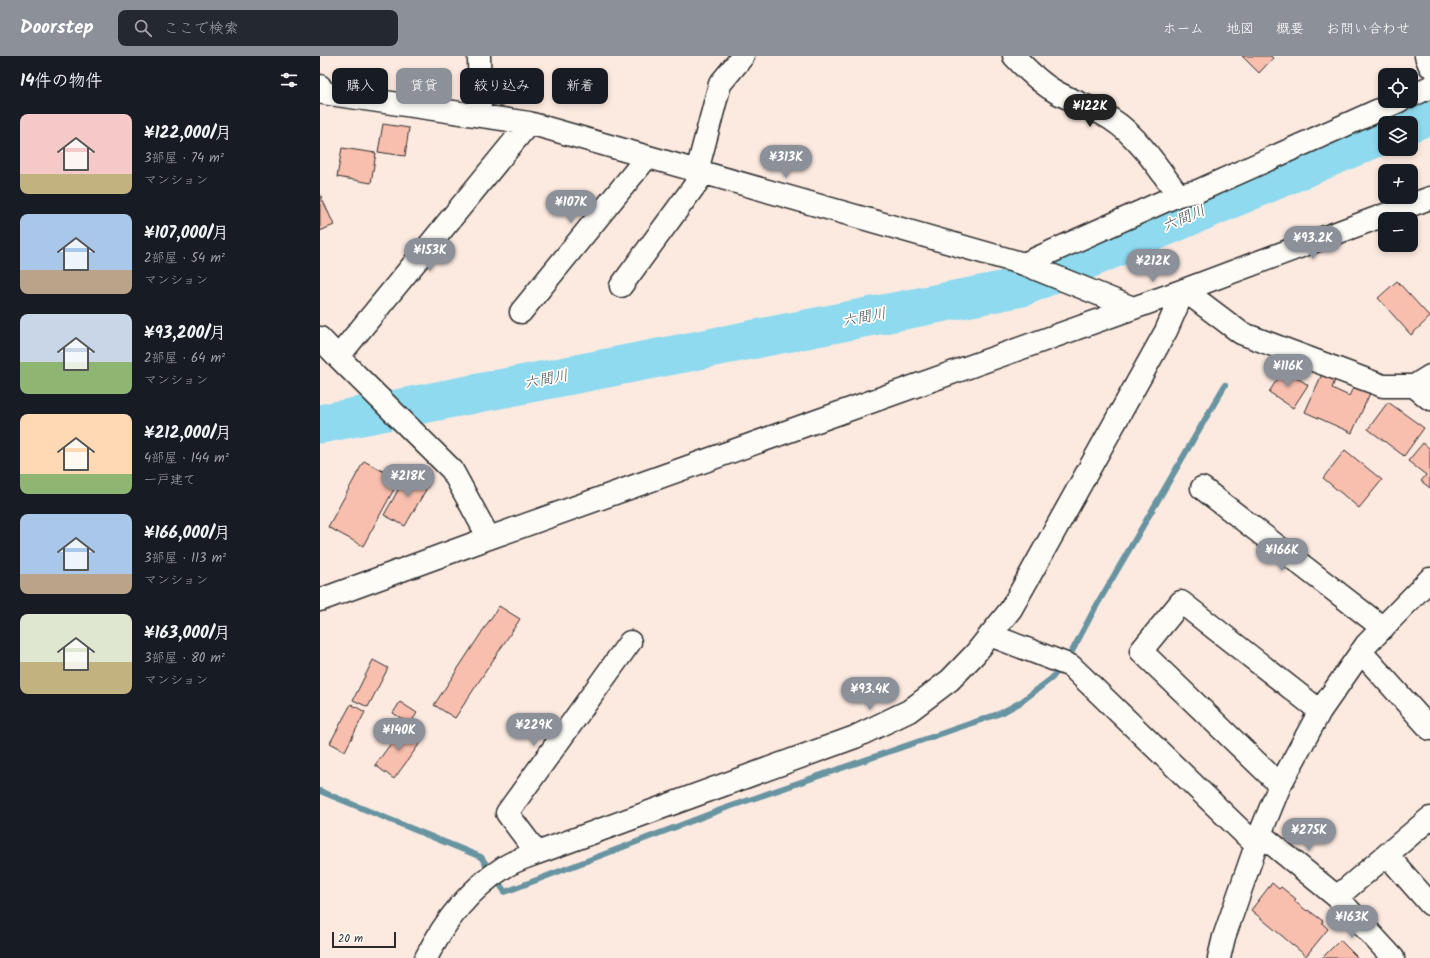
<!DOCTYPE html>
<html lang="ja">
<head>
<meta charset="utf-8">
<style>
  :root { --surface:#171b24; --page:#242831; --text:#f1f3f6; --muted:#9ea1a6; --accent:#8c9099 }
  body { margin:0; font-family:Kalam,"Klee One",sans-serif; background:var(--page); color:var(--text); height:100vh; display:flex; flex-direction:column; font-size:15px; white-space:nowrap }
  * { box-sizing:border-box; margin:0 }
  p { font-size:13px; color:var(--muted) }
  .icon { flex:none; width:22px; height:22px; fill:none; stroke:currentColor; stroke-width:2; stroke-linecap:round; stroke-linejoin:round }
  .map { position:relative; flex:1; overflow:hidden }
  .drawer { display:flex; flex-direction:column; background:var(--surface); width:320px }
  .drawer>* { flex:none }
  .banner { position:absolute; left:12px; top:12px; width:380px; height:36px; display:flex; gap:8px }
  .fabs { position:absolute; left:1058px; top:12px; display:grid; gap:8px }
  .fabs a { display:grid; place-items:center; width:40px; height:40px; border-radius:8px; background:var(--surface); box-shadow:0 2px 6px #0003; font-size:20px }
  .scale { position:absolute; left:12px; bottom:10px; width:64px; box-sizing:border-box; padding-left:4px; border:2px solid #2b2b2b; border-top:0; font-size:11px; line-height:14px; white-space:nowrap; color:#2b2b2b; -webkit-text-stroke:3px #fdfcf7; paint-order:stroke }
  .price { position:absolute; translate:-50% -34px; padding:0 9px; border-radius:14px; background:var(--accent); color:#fff; font-size:13px; line-height:26px; filter:drop-shadow(0 1px 2px #0008) }
  .price::after { content:''; position:absolute; left:50%; top:24px; width:12px; height:9px; margin-left:-6px; background:inherit; clip-path:polygon(0 0,100% 0,50% 100%) }
  .price.active { background:#222; color:#fff }
  ul { padding:0; list-style:none }
  li { display:flex; align-items:center; gap:12px; height:100px; padding:0 20px }
  li span { display:grid; place-items:center; flex:none; width:112px; height:80px; border-radius:8px; color:#555 }
  li>.icon { margin-inline-start:auto }
  span .icon { width:48px; height:48px; fill:#fffc; stroke-width:1 }
  li b { font-size:17px }
  h2 { display:flex; justify-content:space-between; align-items:center; height:48px; padding:0 20px; font-size:17px }
  .chip { padding:0 14px; border-radius:8px; background:var(--surface); box-shadow:0 2px 6px #0003; font-size:14px; line-height:36px }
  .chip.active { background:var(--accent); color:#fff }
  header { display:flex; align-items:center; gap:24px; box-sizing:border-box; height:56px; padding:0 20px; background:var(--accent); color:#fff }
  header strong { font-size:19px }
  nav { display:flex; gap:22px; margin-inline-start:auto; font-size:14px }
  .search { width:280px; height:36px; background:var(--page); display:flex; align-items:center; gap:10px; box-sizing:border-box; padding:0 14px; border-radius:8px; color:var(--muted); font-size:15px }
  main { display:flex; flex:1; min-height:0 }
  .map>svg:first-child { display:block }
  .lines { fill:none; stroke-linecap:round; stroke-linejoin:round }
  .stream { stroke:#6794a1; stroke-width:6 }
  .river { stroke:#8fdaef; stroke-width:39 }
  .building { fill:#f8bfaf; stroke:#2b2b2b }
  .minor-casing { stroke:#2b2b2b; stroke-width:25 }
  .minor { stroke:#fdfcf7; stroke-width:22 }
  .labels { text-anchor:middle; dominant-baseline:central; stroke-width:3.5; stroke-linejoin:round; paint-order:stroke }
  .water-label { font-size:15px; font-style:italic; fill:#44575c; stroke:#fdfcf7 }
</style>
</head>
<body>
<header>
<strong>Doorstep</strong>
<div class="search"><svg class="icon" aria-label="search" viewBox="0 0 24 24"><circle cx="10" cy="10" r="6"/><path d="M15 15l6 6"/></svg>ここで検索</div>
<nav><a>ホーム</a><a>地図</a><a>概要</a><a>お問い合わせ</a></nav>
</header>
<main>
<section class="drawer">
<h2>14件の物件<svg class="icon" aria-label="filters" viewBox="0 0 24 24"><path d="M4 7h16M4 17h16"/><circle cx="9" cy="7" r="2"/><circle cx="15" cy="17" r="2"/></svg></h2>
<ul>
<li><span style="background:linear-gradient(#f6c9c9 75%,#c2b280 0)"><svg class="icon" aria-label="home" viewBox="0 0 24 24"><path d="M3 11l9-7 9 7M6 9v11h12V9"/></svg></span><div><b>¥122,000/月</b><p>3部屋 · 74 m²</p><p>マンション</p></div></li>
<li><span style="background:linear-gradient(#a9c7e8 70%,#b9a48a 0)"><svg class="icon" aria-label="home" viewBox="0 0 24 24"><path d="M3 11l9-7 9 7M6 9v11h12V9"/></svg></span><div><b>¥107,000/月</b><p>2部屋 · 54 m²</p><p>マンション</p></div></li>
<li><span style="background:linear-gradient(#c9d6e8 60%,#8fb573 0)"><svg class="icon" aria-label="home" viewBox="0 0 24 24"><path d="M3 11l9-7 9 7M6 9v11h12V9"/></svg></span><div><b>¥93,200/月</b><p>2部屋 · 64 m²</p><p>マンション</p></div></li>
<li><span style="background:linear-gradient(#ffd9b3 75%,#8fb573 0)"><svg class="icon" aria-label="home" viewBox="0 0 24 24"><path d="M3 11l9-7 9 7M6 9v11h12V9"/></svg></span><div><b>¥212,000/月</b><p>4部屋 · 144 m²</p><p>一戸建て</p></div></li>
<li><span style="background:linear-gradient(#a9c7e8 75%,#b9a48a 0)"><svg class="icon" aria-label="home" viewBox="0 0 24 24"><path d="M3 11l9-7 9 7M6 9v11h12V9"/></svg></span><div><b>¥166,000/月</b><p>3部屋 · 113 m²</p><p>マンション</p></div></li>
<li><span style="background:linear-gradient(#dfe7d0 60%,#c2b280 0)"><svg class="icon" aria-label="home" viewBox="0 0 24 24"><path d="M3 11l9-7 9 7M6 9v11h12V9"/></svg></span><div><b>¥163,000/月</b><p>3部屋 · 80 m²</p><p>マンション</p></div></li>
</ul>
</section>
<div class="map">
<svg width="1110" height="902" viewBox="0 0 1110 902">
  <rect width="100%" height="100%" fill="#fceae1"/>
  <filter id="ink" filterUnits="userSpaceOnUse"><feTurbulence type="fractalNoise" baseFrequency=".025" numOctaves="2"/><feDisplacementMap in="SourceGraphic" scale="8" xChannelSelector="R" yChannelSelector="G"/><feConvolveMatrix kernelMatrix="1 2 1 2 8 2 1 2 1" color-interpolation-filters="sRGB"/></filter>
  <g filter="url(#ink)">
    <g class="lines">
      <!-- stream -->
      <path class="stream" d="M 0,735 L 161,801 L 185,836 L 403,753 L 681,657 L 701,646 L 732,622 L 750,599 L 774,554 L 905,329"/>
      <!-- river -->
      <path class="river" d="M 1090,67 L 1110,59
        M 0,368 L 702,231 L 1065,78"/>
    </g>
    <!-- building -->
    <path class="building" d="M 922,0 L 951,0 L 953,2 L 939,17 Z
      M 63,68 L 89,72 L 85,100 L 58,96 Z
      M 22,92 L 56,97 L 51,127 L 17,121 Z
      M 0,138 L 14,169 L 0,175 Z
      M 1077,225 L 1110,261 L 1091,279 L 1058,242 Z
      M 964,313 L 988,329 L 973,352 L 949,336 Z
      M 1002,318 L 1015,324 L 1012,332 L 1029,340 L 1035,328 L 1051,335 L 1032,377 L 985,356 Z
      M 1068,346 L 1104,372 L 1084,400 L 1048,373 Z
      M 1103,387 L 1110,393 L 1110,432 L 1101,425 L 1106,419 L 1088,405 Z
      M 1025,394 L 1062,424 L 1039,452 L 1003,422 Z
      M 44,405 L 79,424 L 43,490 L 8,471 Z
      M 90,413 L 111,425 L 85,470 L 64,459 Z
      M 179,550 L 200,563 L 135,662 L 114,649 Z
      M 53,604 L 68,612 L 48,651 L 33,644 Z
      M 80,646 L 97,657 L 90,668 L 73,657 Z
      M 31,648 L 45,656 L 25,695 L 10,687 Z
      M 84,670 L 103,683 L 74,723 L 55,709 Z
      M 952,827 L 959,833 L 961,831 L 976,843 L 974,845 L 987,855 L 988,854 L 1003,865 L 1002,867 L 1008,873 L 986,900 L 931,854 Z
      M 1020,884 L 1038,902 L 1002,902 Z"/>
    <g class="lines">
      <defs>
        <path id="minor" d="M 159,0 L 160,60
          M 694,0 C 706,13 720,27 736,36 C 754,46 774,52 791,63 C 818,80 840,114 858,139
          M 1106,0 L 1110,10
          M 0,30 L 3,37 L 209,67 L 704,208 L 813,252
          M 1091,40 L 1110,31
          M 377,115 L 400,28 L 423,0
          M 704,208 L 858,139 L 878,135 L 1079,45
          M 301,230 L 384,117
          M 864,234 L 921,277 L 1063,330 L 1094,330 L 1110,320
          M 201,256 L 327,101
          M 0,282 L 18,301 L 209,67
          M 18,301 L 132,414 L 169,482
          M 1094,330 L 1110,343
          M 882,432 L 1063,572
          M 0,544 L 169,482 L 864,234 L 1110,142
          M 670,579 L 751,610 L 936,789
          M 1041,596 L 1110,673
          M 960,729 L 821,595 L 861,546 L 1000,655
          M 940,778 L 1017,841 L 1073,902
          M 217,797 L 187,757 L 310,586
          M 1067,799 L 1110,848
          M 1017,841 L 1110,762
          M 106,902 C 124,866 149,834 183,812 C 193,805 206,801 217,797 L 535,681 L 589,655 L 630,624 L 655,598 L 691,553 L 846,275 L 864,234
          M 899,902 L 904,881 L 940,778 L 960,729 L 1000,655 L 1046,589 L 1110,523"/>
      </defs>
      <!-- minor casing -->
      <use href="#minor" class="minor-casing"/>
      <!-- minor -->
      <use href="#minor" class="minor"/>
    </g>
  </g>
  <g class="labels">
    <!-- water labels -->
    <g class="water-label">
      <text transform="translate(864 163) rotate(-23)">六間川</text>
      <text transform="translate(544 262) rotate(-11)">六間川</text>
      <text transform="translate(226 324) rotate(-11)">六間川</text>
    </g>
  </g>
</svg>
<div class="fabs">
<a><svg class="icon" aria-label="locate" viewBox="0 0 24 24"><circle cx="12" cy="12" r="6"/><path d="M12 2v4M12 18v4M2 12h4M18 12h4"/></svg></a>
<a><svg class="icon" aria-label="layers" viewBox="0 0 24 24"><path d="M12 4l9 5-9 5-9-5zM3 14l9 5 9-5"/></svg></a>
<a>+</a>
<a>−</a>
</div>
<div class="scale">20 m</div>
<b class="price active" style="left:770px;top:72px">¥122K</b>
<b class="price" style="left:466px;top:123px">¥313K</b>
<b class="price" style="left:251px;top:168px">¥107K</b>
<b class="price" style="left:993px;top:204px">¥93.2K</b>
<b class="price" style="left:110px;top:216px">¥153K</b>
<b class="price" style="left:833px;top:227px">¥212K</b>
<b class="price" style="left:968px;top:332px">¥116K</b>
<b class="price" style="left:88px;top:442px">¥218K</b>
<b class="price" style="left:962px;top:516px">¥166K</b>
<b class="price" style="left:550px;top:655px">¥93.4K</b>
<b class="price" style="left:214px;top:691px">¥229K</b>
<b class="price" style="left:79px;top:696px">¥140K</b>
<b class="price" style="left:989px;top:796px">¥275K</b>
<b class="price" style="left:1032px;top:883px">¥163K</b>
<div class="banner">
<a class="chip">購入</a>
<a class="chip active">賃貸</a>
<a class="chip">絞り込み</a>
<a class="chip">新着</a>
</div>
</div>
</main>
</body>
</html>
